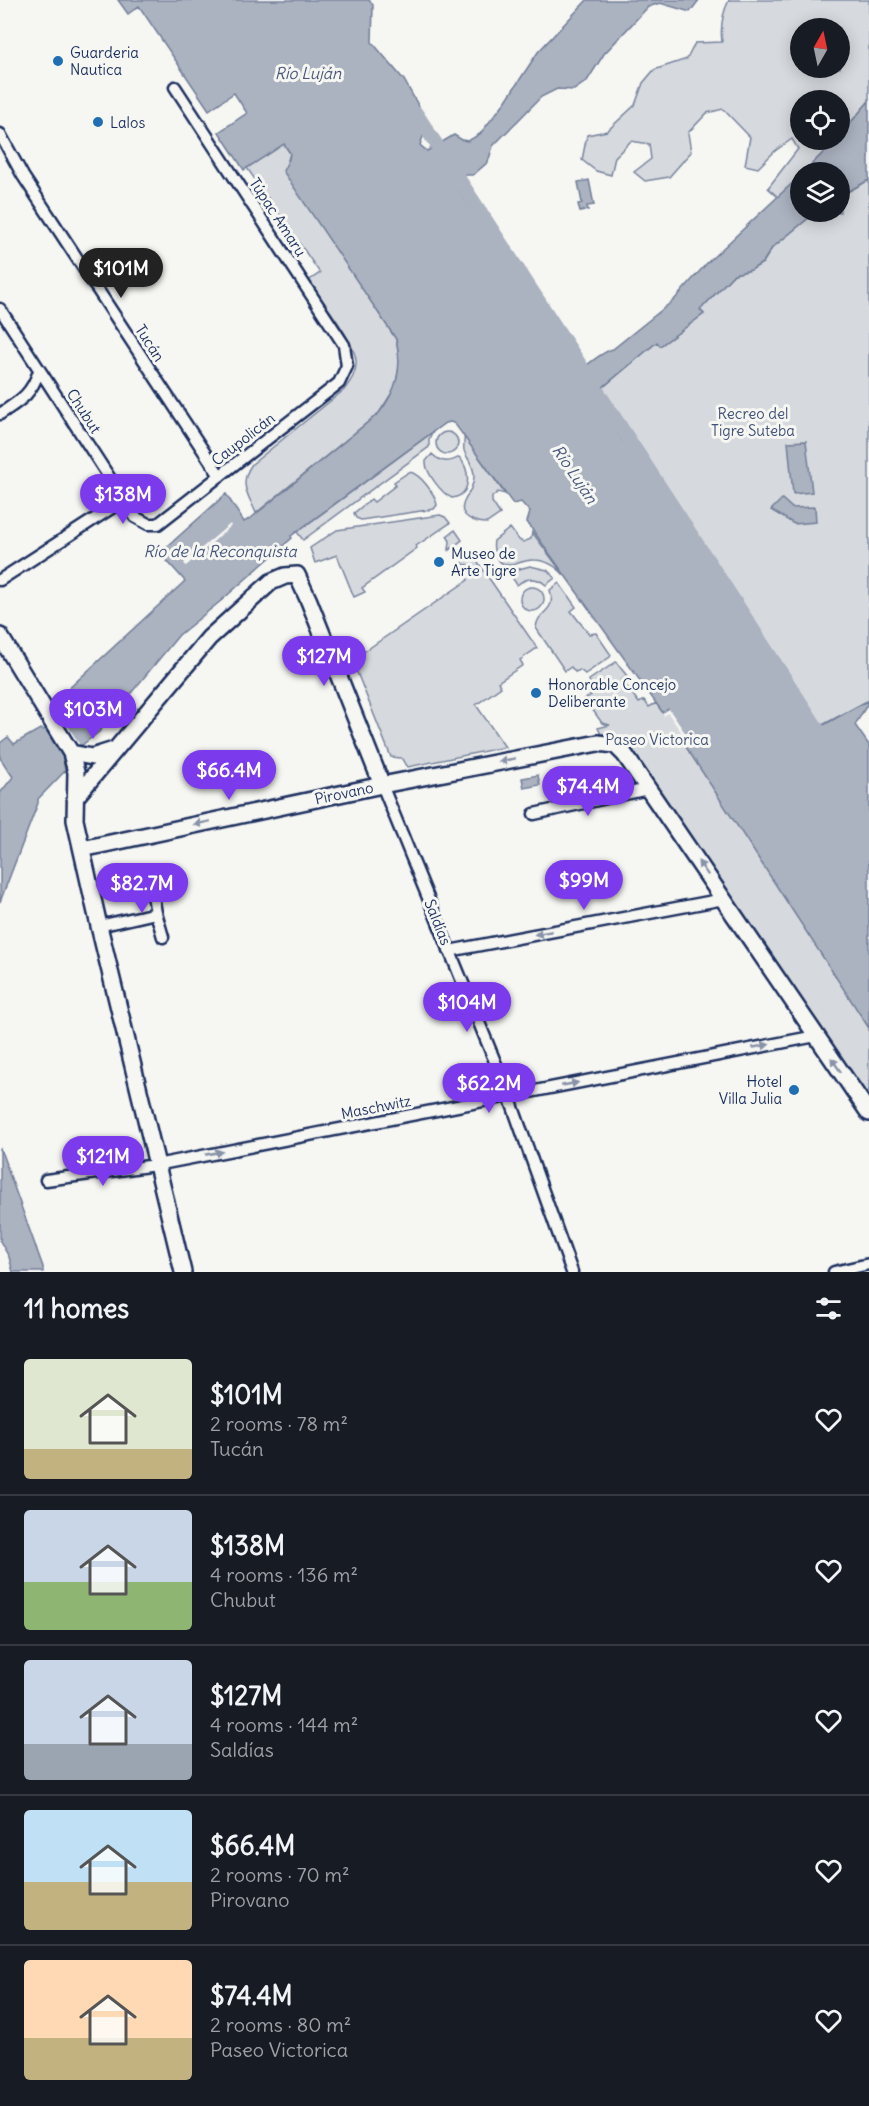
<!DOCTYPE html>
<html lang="en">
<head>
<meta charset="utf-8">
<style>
  :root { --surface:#171b24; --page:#20242c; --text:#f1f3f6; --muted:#9ea1a6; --line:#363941; --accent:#7c3aed }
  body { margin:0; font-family:Delius,sans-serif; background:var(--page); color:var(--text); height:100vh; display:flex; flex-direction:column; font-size:22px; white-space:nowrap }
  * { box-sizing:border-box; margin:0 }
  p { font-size:20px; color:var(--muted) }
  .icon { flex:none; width:33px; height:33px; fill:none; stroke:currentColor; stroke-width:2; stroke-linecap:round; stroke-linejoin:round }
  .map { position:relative; height:1272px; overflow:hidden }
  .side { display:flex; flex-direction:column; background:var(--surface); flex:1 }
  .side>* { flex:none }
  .needle { width:39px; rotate:9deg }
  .tools { position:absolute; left:790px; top:18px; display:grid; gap:12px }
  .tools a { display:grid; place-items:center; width:60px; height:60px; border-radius:50%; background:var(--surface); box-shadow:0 3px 15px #0003; font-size:30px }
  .price { position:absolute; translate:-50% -51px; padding:0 14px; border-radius:21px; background:var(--accent); color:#fff; font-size:20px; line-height:39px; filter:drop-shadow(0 2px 3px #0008) }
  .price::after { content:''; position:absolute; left:50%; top:36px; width:18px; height:14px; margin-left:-9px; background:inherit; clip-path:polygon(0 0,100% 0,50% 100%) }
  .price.current { background:#222; color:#fff }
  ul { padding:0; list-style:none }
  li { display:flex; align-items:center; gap:18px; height:150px; padding:0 24px }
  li+li { border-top:2px solid var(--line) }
  li span { display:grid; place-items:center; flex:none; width:168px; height:120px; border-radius:6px; color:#555 }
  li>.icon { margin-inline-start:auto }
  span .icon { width:72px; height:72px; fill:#fffc; stroke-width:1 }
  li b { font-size:26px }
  h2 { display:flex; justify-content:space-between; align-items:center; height:72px; padding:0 24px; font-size:26px }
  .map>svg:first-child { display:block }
  .green { fill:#d6d9dd; stroke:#78849e; stroke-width:1.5; fill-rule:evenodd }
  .water { fill:#abb2c0; stroke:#717e99; stroke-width:1.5 }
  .pier { fill:#f6f6f2 }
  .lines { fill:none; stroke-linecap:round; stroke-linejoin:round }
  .canal { stroke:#abb2c0; stroke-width:14 }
  .street-casing { stroke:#1b2f5e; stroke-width:15 }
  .secondary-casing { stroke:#1b2f5e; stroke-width:20 }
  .street { stroke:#f6f6f2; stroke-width:10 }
  .secondary { stroke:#f6f6f2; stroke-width:15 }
  .oneway { fill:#8892a8 }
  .poi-dot { fill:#1f6fb2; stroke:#f6f6f2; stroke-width:2 }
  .labels { text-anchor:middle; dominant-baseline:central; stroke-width:6; stroke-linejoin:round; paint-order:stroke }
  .poi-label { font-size:15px; fill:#1b2f5e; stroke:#f6f6f2; text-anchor:start }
  .street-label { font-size:15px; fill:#1b2f5e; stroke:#f6f6f2 }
  .park-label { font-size:15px; fill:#405177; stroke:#f6f6f2 }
  .water-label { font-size:16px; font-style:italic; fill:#46567b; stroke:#f6f6f2 }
</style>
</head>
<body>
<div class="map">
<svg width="869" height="1272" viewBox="0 0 869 1272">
  <rect width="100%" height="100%" fill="#f6f6f2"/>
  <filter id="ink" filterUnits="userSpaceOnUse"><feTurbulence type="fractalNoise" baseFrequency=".0167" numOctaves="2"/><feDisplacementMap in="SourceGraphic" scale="12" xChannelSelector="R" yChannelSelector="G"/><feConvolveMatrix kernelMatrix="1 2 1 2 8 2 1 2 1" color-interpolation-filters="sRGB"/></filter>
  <g filter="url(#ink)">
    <!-- green -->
    <path class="green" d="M 729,0 L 869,0 L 869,101 L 840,135 L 840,100 L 801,100 L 801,140 L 836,140 L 804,172 L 801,172 L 801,175 L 779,198 L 768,188 L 798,149 L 792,139 L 775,151 L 758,168 L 745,165 L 750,137 L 723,109 L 707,113 L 688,133 L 691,152 L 669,177 L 645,181 L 634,172 L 651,159 L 649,144 L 631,141 L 615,157 L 611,175 L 596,171 L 582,160 L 587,135 L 607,131 L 635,105 L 643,83 L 654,70 L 687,59 L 695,43 L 722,42 C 720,26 722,14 729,0 ZM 801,28 L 840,28 L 840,68 L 801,68 Z
      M 283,143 L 290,153 L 287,164 L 344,261 L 396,339 L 400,362 L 395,388 L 379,413 L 256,513 C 248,494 238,484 252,464 L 344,390 C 351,381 357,372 356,361 C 355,341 320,298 308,281 L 320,273 L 247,168 Z
      M 869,180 L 869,700 L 817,728 L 813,724 L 759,639 L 749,634 L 710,565 L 644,466 L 622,440 L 595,394 L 657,342 L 660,346 L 704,314 L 700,310 L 734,274 L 751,270 L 763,263 L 772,248 L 816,212 L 840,212 L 840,196 Z
      M 433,432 L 429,439 L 429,447 L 303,540 L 297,532 Z
      M436 443a11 11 0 1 1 22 0a11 11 0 1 1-22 0Z
      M 464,436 L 505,494 L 498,492 L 492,497 L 492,502 L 500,514 L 487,523 C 476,523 457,517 464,502 C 468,493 474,487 474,476 C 474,463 465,457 464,450 C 463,446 465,441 464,436 Z
      M 432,454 C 441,463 450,463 459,457 C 470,468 473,495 452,498 C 442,494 425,472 426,461 Z
      M 409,472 C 420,473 435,494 437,505 L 434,509 L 361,520 L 356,518 L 354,513 L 371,499 L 374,502 L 396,485 L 394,482 Z
      M 440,515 L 445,517 L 450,523 L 416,546 L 417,548 L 362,588 L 365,592 L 354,597 L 337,555 L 315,563 L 310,548 L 337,530 Z
      M 510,528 L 519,540 L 523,542 L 531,539 L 532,532 L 564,575 C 556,566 546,560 534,560 C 525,559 519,564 511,565 C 497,566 492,552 494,541 Z
      M 455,530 L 462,540 L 449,550 L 450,541 L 447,536 Z
      M 473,555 L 537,648 L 520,660 L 523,665 L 498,682 L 501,687 L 476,705 L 505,747 L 408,767 L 401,758 L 391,757 L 352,660 L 468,580 L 465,574 L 471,569 L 469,565 L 460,564 Z
      M 530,566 L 547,570 L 555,578 L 546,585 C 537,577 527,577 517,585 L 513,579 L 515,573 L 519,569 Z
      M 559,583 L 576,607 L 571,611 L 589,634 L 596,633 L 611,655 L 610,657 L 585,674 L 580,670 L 575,672 L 571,667 L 565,671 L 536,628 C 537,610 557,613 550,590 Z
      M520 599a12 12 0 1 1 24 0a12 12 0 1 1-24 0Z
      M 616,662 L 627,676 L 622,680 L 639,703 L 644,700 L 649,707 L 656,703 L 663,713 L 669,709 L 869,1028 L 869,1103 L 629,745 L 618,737 L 601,734 L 598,728 L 610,725 L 602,723 L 585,699 L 591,695 L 588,690 L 591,686 L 589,680 Z"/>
    <!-- water -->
    <path class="water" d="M 118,0 L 369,0 L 373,5 L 372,42 L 404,80 L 428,123 L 420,145 L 427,151 L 454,135 L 462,140 L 468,141 L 480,134 L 505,102 L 538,52 L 587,0 L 699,0 L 690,12 L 660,3 L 648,7 L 604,54 L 587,81 L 574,90 L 557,89 L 541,97 L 493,146 L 488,162 L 473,175 L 461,175 L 459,190 L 484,227 L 491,224 L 526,285 L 535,287 L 543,316 L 580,370 C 589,364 603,351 613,349 L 674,300 L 707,263 L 801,175 L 801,212 L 816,212 L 772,248 L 763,262 L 751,270 L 734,274 L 700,310 L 704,314 L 660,346 L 657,342 L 595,394 L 622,440 L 644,466 L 710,565 L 749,634 L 759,639 L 813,724 L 818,728 L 865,702 L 868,703 L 855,725 L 869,745 L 869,1028 L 684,744 L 689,741 L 668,709 L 663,713 L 527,522 L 530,512 L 521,502 L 513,504 L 455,424 L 451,422 L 445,423 L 291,536 L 292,538 L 222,600 L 179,635 L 99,732 L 82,745 L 76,745 L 63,758 L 65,771 L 38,799 L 38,803 L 0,902 L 0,793 L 13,777 L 0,758 L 0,743 L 8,737 L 14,744 L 40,729 L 44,730 L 63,716 L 61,706 L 64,693 L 185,581 L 160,553 L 226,494 L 244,522 L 251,518 L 379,413 C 397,390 403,368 396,339 L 283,171 L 289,159 L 290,153 L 284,144 L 244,170 L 219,132 L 247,113 L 234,93 L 209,110 L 139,6 L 128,14 Z
      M 869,101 L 869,180 L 840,196 L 840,172 L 804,172 L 836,140 L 840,140 L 840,135 Z
      M 589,180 L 594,205 L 587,206 L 588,210 L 580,212 L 578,204 L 582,203 L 578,182 Z
      M 806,441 L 812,492 L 793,494 L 788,442 Z
      M 782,499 L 792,508 L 815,507 L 816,522 L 794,524 L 771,510 Z
      M 538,775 L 540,785 L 524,788 L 522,778 Z
      M 0,1148 L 43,1267 L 43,1272 L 13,1272 L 9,1257 L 0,1241 Z"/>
    <!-- pier -->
    <path class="pier" d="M 230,524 L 231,526 L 186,566 L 184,563 Z
      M 669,709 L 690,740 L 684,744 L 682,742 L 686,739 L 668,713 L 664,716 L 663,713 Z
      M 59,711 L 81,747 L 63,758 L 44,726 L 59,715 Z"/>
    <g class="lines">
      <!-- canal -->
      <path class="canal" d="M 416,113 L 827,743"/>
      <defs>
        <path id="street" d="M 0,134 L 23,176 L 220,476
          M 0,309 L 135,517 L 148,524 L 158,524 L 339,383 L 347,366 L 344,345 L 175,87
          M 0,414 C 21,400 31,395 39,371
          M 0,580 L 124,500
          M 382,785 L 509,1096 L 572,1272
          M 534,814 L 648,789
          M 151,884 L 156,913 L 163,937
          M 99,926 L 156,913
          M 449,951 L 724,899
          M 46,1180 L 156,1165 L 816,1036
          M 834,1272 L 869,1264"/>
        <path id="secondary" d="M 0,636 L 71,753 L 76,772 L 75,820 L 99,926 L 183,1272
          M 71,753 L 92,757 L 114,750
          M 75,798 L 209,638 L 271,582 L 285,576 L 297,575 L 309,601 L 382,785
          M 82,849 L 382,785 L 598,743 L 615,745 L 625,755 L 869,1113"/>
      </defs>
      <!-- street casing -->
      <use href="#street" class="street-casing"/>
      <!-- secondary casing -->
      <use href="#secondary" class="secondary-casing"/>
      <!-- street -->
      <use href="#street" class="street"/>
      <!-- secondary -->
      <use href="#secondary" class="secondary"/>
    </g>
    <!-- one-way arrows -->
    <defs><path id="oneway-solid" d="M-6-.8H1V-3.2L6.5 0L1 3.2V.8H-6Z" transform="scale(1.5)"/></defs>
    <g class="oneway">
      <use href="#oneway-solid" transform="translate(507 760) rotate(169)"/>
      <use href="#oneway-solid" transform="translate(202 823) rotate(168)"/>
      <use href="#oneway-solid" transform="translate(703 868) rotate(-125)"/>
      <use href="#oneway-solid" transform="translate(543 933) rotate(169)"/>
      <use href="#oneway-solid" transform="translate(761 1046) rotate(-11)"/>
      <use href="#oneway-solid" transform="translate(836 1065) rotate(-125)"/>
      <use href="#oneway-solid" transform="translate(570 1084) rotate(-11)"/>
      <use href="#oneway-solid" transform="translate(214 1153) rotate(-11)"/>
    </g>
  </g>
  <!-- markers -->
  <g class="poi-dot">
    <circle cx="58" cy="61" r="6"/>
    <circle cx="98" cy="122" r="6"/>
    <circle cx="439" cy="562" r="6"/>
    <circle cx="536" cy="693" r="6"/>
    <circle cx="794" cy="1090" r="6"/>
  </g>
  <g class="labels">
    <!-- poi labels -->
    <g class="poi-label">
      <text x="70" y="52">Guarderia<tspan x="70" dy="17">Nautica</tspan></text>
      <text x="110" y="122">Lalos</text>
      <text x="451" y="553">Museo de<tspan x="451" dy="17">Arte Tigre</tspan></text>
      <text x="548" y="684">Honorable Concejo<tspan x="548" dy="17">Deliberante</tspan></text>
      <text x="782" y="1081" text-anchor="end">Hotel<tspan x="782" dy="17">Villa Julia</tspan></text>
    </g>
    <!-- street labels -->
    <g class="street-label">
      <text transform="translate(278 217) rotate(57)">Túpac Amaru</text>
      <text transform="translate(150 343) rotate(57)">Tucán</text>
      <text transform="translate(84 411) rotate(57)">Chubut</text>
      <text transform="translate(243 439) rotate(-38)">Caupolicán</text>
      <text transform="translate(344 793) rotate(-12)">Pirovano</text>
      <text transform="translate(438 922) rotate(68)">Saldías</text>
      <text transform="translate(376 1107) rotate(-11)">Maschwitz</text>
    </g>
    <!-- park labels -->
    <g class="park-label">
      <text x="753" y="413">Recreo del<tspan x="753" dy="17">Tigre Suteba</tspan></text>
      <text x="657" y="739">Paseo Victorica</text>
    </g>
    <!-- water labels -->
    <g class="water-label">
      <text x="308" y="73">Río Luján</text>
      <text transform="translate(575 474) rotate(56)">Río Luján</text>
      <text x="220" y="551">Río de la Reconquista</text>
    </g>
  </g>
</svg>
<div class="tools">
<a><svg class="needle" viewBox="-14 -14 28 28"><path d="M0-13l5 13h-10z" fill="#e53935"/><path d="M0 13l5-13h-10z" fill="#9ea1a6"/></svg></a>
<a><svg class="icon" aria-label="locate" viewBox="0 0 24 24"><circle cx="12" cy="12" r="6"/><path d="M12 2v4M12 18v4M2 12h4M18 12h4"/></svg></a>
<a><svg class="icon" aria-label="layers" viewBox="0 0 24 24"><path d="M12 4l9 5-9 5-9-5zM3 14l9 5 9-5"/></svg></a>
</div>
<b class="price current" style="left:121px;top:299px">$101M</b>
<b class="price" style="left:123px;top:525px">$138M</b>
<b class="price" style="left:324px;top:687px">$127M</b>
<b class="price" style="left:93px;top:740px">$103M</b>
<b class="price" style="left:229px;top:801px">$66.4M</b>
<b class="price" style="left:588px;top:817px">$74.4M</b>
<b class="price" style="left:584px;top:911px">$99M</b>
<b class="price" style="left:142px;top:914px">$82.7M</b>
<b class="price" style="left:467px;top:1033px">$104M</b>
<b class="price" style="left:489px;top:1114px">$62.2M</b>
<b class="price" style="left:103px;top:1187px">$121M</b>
</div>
<section class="side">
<h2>11 homes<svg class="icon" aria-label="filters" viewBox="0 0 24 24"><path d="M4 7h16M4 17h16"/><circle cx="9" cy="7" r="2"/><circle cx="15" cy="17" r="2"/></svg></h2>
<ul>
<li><span style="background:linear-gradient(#dfe7d0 75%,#c2b280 0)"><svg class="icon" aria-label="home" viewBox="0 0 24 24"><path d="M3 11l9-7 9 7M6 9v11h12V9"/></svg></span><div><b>$101M</b><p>2 rooms · 78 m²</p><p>Tucán</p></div><svg class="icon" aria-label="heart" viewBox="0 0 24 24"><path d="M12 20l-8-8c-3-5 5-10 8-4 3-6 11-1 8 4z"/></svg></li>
<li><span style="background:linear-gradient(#c9d6e8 60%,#8fb573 0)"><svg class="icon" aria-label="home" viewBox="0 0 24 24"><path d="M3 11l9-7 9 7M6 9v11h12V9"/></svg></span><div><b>$138M</b><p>4 rooms · 136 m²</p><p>Chubut</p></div><svg class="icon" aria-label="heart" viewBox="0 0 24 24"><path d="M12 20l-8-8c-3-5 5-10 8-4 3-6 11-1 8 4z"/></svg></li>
<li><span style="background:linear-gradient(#c9d6e8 70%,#9aa5b1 0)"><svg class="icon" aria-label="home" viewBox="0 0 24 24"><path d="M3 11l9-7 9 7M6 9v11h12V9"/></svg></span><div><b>$127M</b><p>4 rooms · 144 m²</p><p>Saldías</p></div><svg class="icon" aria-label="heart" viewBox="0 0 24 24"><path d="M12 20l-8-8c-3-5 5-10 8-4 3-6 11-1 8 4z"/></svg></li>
<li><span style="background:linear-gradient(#bfe0f5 60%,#c2b280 0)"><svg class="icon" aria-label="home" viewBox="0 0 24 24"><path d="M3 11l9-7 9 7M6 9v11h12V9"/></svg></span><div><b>$66.4M</b><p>2 rooms · 70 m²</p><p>Pirovano</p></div><svg class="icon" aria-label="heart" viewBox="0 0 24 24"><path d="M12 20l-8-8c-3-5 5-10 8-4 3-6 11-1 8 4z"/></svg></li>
<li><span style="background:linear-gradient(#ffd9b3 65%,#c2b280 0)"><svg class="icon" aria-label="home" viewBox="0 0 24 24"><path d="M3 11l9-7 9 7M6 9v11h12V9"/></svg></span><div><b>$74.4M</b><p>2 rooms · 80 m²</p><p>Paseo Victorica</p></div><svg class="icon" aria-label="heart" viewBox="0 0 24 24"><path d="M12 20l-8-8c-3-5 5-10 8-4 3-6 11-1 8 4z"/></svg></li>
</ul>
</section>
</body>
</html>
